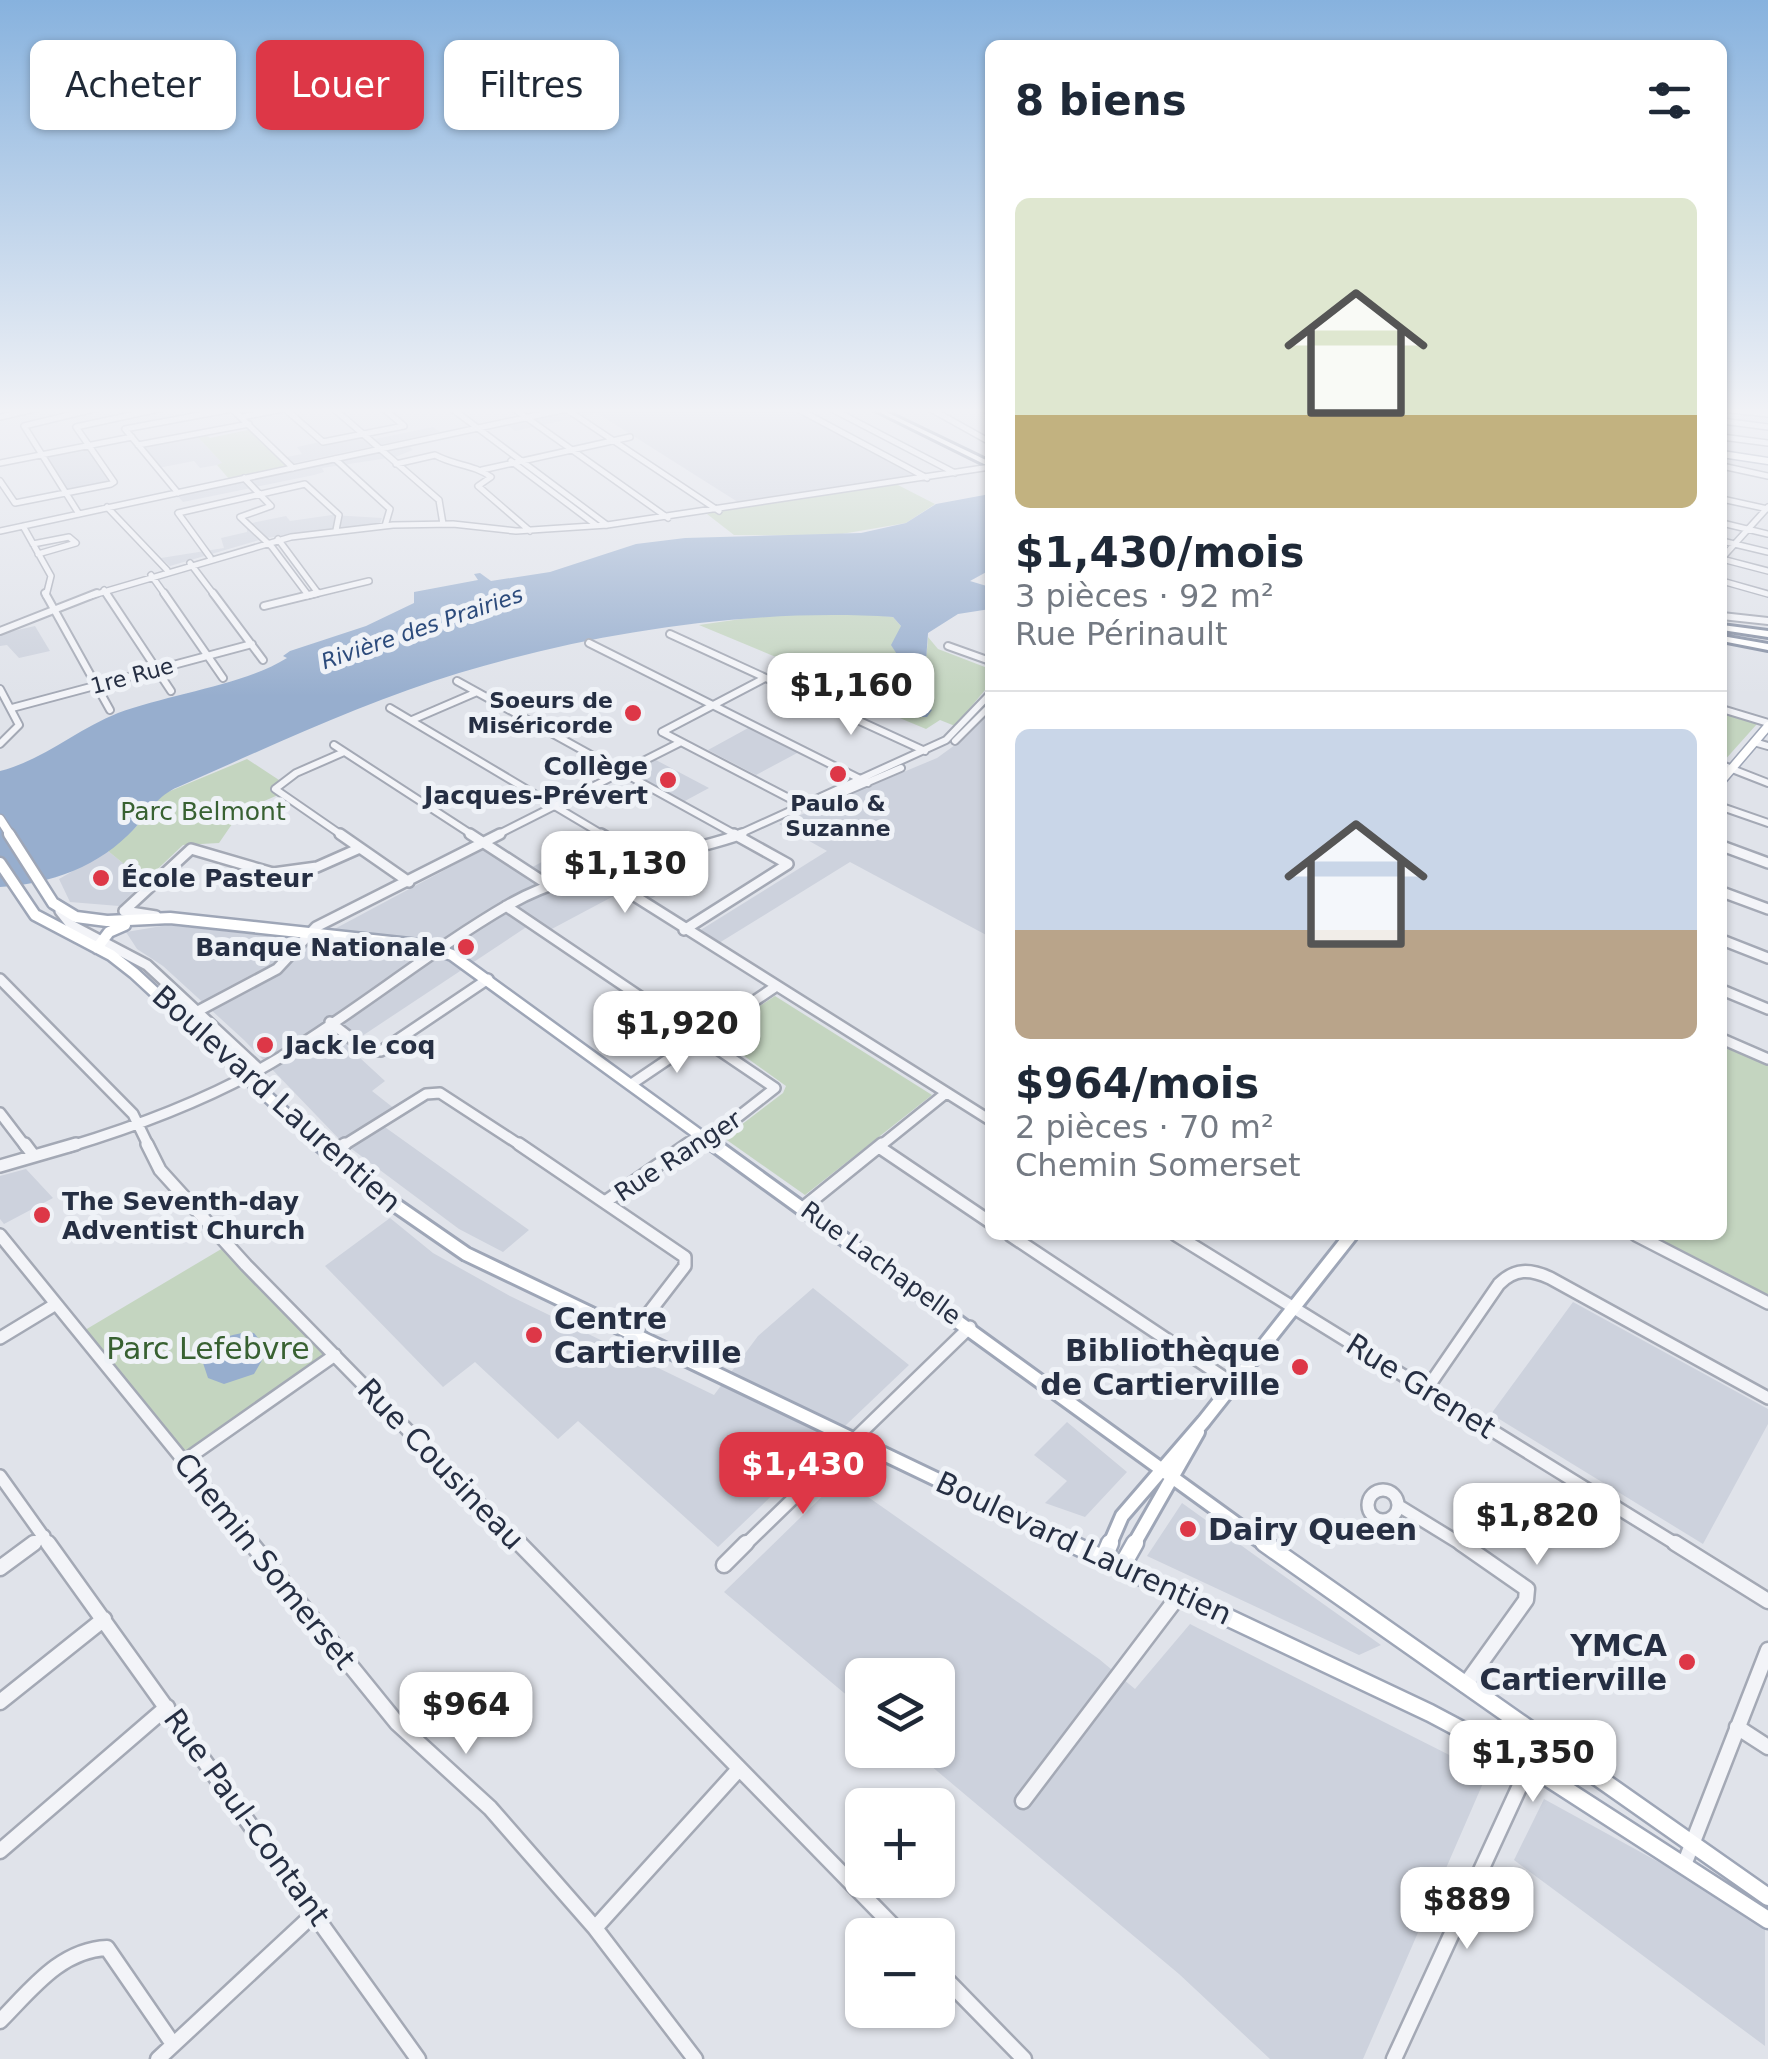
<!DOCTYPE html>
<html lang="fr">
<head>
<meta charset="utf-8">
<style>
  :root { --surface:#fff; --page:#f2f2f3; --text:#1f2937; --muted:#747a83; --line:#e0e1e3; --accent:#dd3747 }
  body { margin:0; font-family:"DejaVu Sans",sans-serif; background:var(--page); color:var(--text); height:100vh; display:flex; flex-direction:column; font-size:38px; white-space:nowrap }
  * { box-sizing:border-box; margin:0 }
  p { font-size:32px; color:var(--muted) }
  .icon { flex:none; width:55px; height:55px; fill:none; stroke:currentColor; stroke-width:2; stroke-linecap:round; stroke-linejoin:round }
  .map { position:relative; flex:1; overflow:hidden }
  .panel { position:absolute; left:985px; top:40px; width:742px; height:1200px; display:flex; flex-direction:column; background:var(--surface); border-radius:15px; box-shadow:0 2px 8px #0004 }
  .panel>* { flex:none }
  .hud { position:absolute; left:30px; top:40px; width:805px; height:90px; display:flex; gap:20px }
  .controls { position:absolute; left:845px; top:1658px; display:grid; gap:20px }
  .controls a { display:grid; place-items:center; width:110px; height:110px; border-radius:15px; background:var(--surface); box-shadow:0 2px 8px #0004; font-size:50px }
  .price { position:absolute; translate:-50% -85px; padding:0 22px; border-radius:20px; background:#fff; color:#222; font-size:32px; line-height:65px; filter:drop-shadow(0 2px 5px #0008) }
  .price::after { content:''; position:absolute; left:50%; top:60px; width:30px; height:22px; margin-left:-15px; background:inherit; clip-path:polygon(0 0,100% 0,50% 100%) }
  .price.on { background:var(--accent); color:#fff }
  ul { padding:0; list-style:none }
  li { display:grid; align-content:center; gap:20px; height:530px; padding:0 30px }
  li+li { border-top:2px solid var(--line) }
  li span { display:grid; place-items:center; height:310px; border-radius:15px; color:#555 }
  li>.icon { margin-inline-start:auto }
  span .icon { width:180px; height:180px; fill:#fffc; stroke-width:1 }
  li b { font-size:42px }
  h2 { display:flex; justify-content:space-between; align-items:center; height:120px; padding:0 30px; font-size:42px }
  .pill { padding:0 35px; border-radius:15px; background:var(--surface); box-shadow:0 2px 8px #0004; font-size:35px; line-height:90px }
  .pill.on { background:var(--accent); color:#fff }
  .map>svg:first-child { display:block }
  .built { fill:#cdd2dd }
  .green { fill:#c4d5c0 }
  .water { fill:#97aece }
  .lines { fill:none; stroke-linecap:round; stroke-linejoin:round }
  .minor-far4-casing { stroke:#a4a9b5; stroke-width:8 }
  .minor-far3-casing { stroke:#a4a9b5; stroke-width:10 }
  .minor-far2-casing { stroke:#a4a9b5; stroke-width:14 }
  .minor-far1-casing { stroke:#a4a9b5; stroke-width:16 }
  .minor-casing { stroke:#a4a9b5; stroke-width:19 }
  .major-far4-casing { stroke:#9ea6b7; stroke-width:9 }
  .major-far3-casing { stroke:#9ea6b7; stroke-width:11 }
  .major-far2-casing { stroke:#9ea6b7; stroke-width:15 }
  .major-far1-casing { stroke:#9ea6b7; stroke-width:18 }
  .major-casing { stroke:#9ea6b7; stroke-width:21 }
  .highway-casing { stroke:#858fa3; stroke-width:6 }
  .minor-far4 { stroke:#f3f4f8; stroke-width:5 }
  .minor-far3 { stroke:#f3f4f8; stroke-width:6 }
  .minor-far2 { stroke:#f3f4f8; stroke-width:9 }
  .minor-far1 { stroke:#f3f4f8; stroke-width:11 }
  .minor { stroke:#f3f4f8; stroke-width:14 }
  .major-far4 { stroke:#fff; stroke-width:6 }
  .major-far3 { stroke:#fff; stroke-width:8 }
  .major-far2 { stroke:#fff; stroke-width:10 }
  .major-far1 { stroke:#fff; stroke-width:12 }
  .major { stroke:#fff; stroke-width:16 }
  .highway { fill:#fff; fill-rule:evenodd }
  .poi-dot { fill:#dd3747; stroke:#eff2f7; stroke-width:4 }
  .labels { text-anchor:middle; dominant-baseline:central; stroke-width:10; stroke-linejoin:round; paint-order:stroke }
  .far-water-label { font-size:22px; font-style:italic; fill:#2c4b7c; stroke:#eff2f7 }
  .far-street-label { font-size:22px; fill:#262f43; stroke:#eff2f7 }
  .far-poi-label { font-size:22px; font-weight:bold; fill:#262f43; stroke:#eff2f7; text-anchor:end }
  .poi-label { font-size:25px; font-weight:bold; fill:#262f43; stroke:#eff2f7; text-anchor:start }
  .park-label { font-size:25px; fill:#386132; stroke:#eff2f7 }
  .street-label { font-size:25px; fill:#262f43; stroke:#eff2f7 }
  .near-street-label { font-size:30px; fill:#262f43; stroke:#eff2f7 }
  .near-poi-label { font-size:30px; font-weight:bold; fill:#262f43; stroke:#eff2f7; text-anchor:start }
  .near-park-label { font-size:30px; fill:#386132; stroke:#eff2f7 }
</style>
</head>
<body>
<div class="map">
<svg width="1768" height="2059" viewBox="0 0 1768 2059">
  <rect width="100%" height="100%" fill="#e0e3ea"/>
  <!-- built -->
  <path class="built" d="M 580,408 L 792,408 L 918,478 L 741,504 L 597,413 L 515,431 L 505,424 Z
    M 433,427 L 440,432 L 290,464 L 282,458 L 302,454 L 297,447 L 315,443 L 361,436 L 375,439 Z
    M 195,434 L 223,464 L 200,468 L 194,461 L 158,468 L 138,445 Z
    M 408,445 L 413,450 L 395,457 L 322,468 L 324,472 L 314,475 L 183,502 L 176,494 Z
    M 88,446 L 114,482 L 66,494 L 41,455 Z
    M 332,515 L 382,518 L 380,523 L 266,538 L 170,566 L 161,558 L 224,548 L 221,538 L 247,532 L 247,524 L 286,516 L 290,521 Z
    M 35,626 L 50,651 L 19,658 L 7,645 L 0,646 L 0,634 Z
    M 990,712 L 990,937 L 850,862 L 719,943 L 699,931 L 827,851 L 779,824 L 937,758 L 966,737 Z
    M 750,727 L 799,752 L 756,775 L 708,750 Z
    M 654,759 L 709,788 L 683,802 L 628,772 Z
    M 595,834 L 683,881 L 645,902 L 625,890 L 548,931 L 534,922 L 347,1046 L 385,1081 L 372,1091 L 400,1113 L 382,1125 L 529,1230 L 503,1252 L 459,1229 L 341,1141 L 244,1040 L 163,966 L 137,949 L 126,932 L 168,925 L 312,941 L 484,849 L 521,873 Z
    M 108,851 L 145,881 L 119,906 L 70,902 L 59,879 Z
    M 26,1169 L 53,1198 L 4,1224 L 0,1219 L 0,1176 Z
    M 390,1218 L 433,1253 L 510,1296 L 714,1395 L 758,1336 L 813,1288 L 909,1365 L 718,1547 L 578,1421 L 558,1439 L 475,1362 L 443,1387 L 325,1266 Z
    M 1573,1302 L 1768,1409 L 1768,1424 L 1703,1544 L 1491,1414 Z
    M 1067,1422 L 1127,1472 L 1085,1517 L 1045,1503 L 1067,1481 L 1034,1455 Z
    M 841,1478 L 1099,1659 L 1135,1689 L 1190,1624 L 1487,1774 L 1363,2059 L 1270,2059 L 1179,1974 L 912,1750 L 938,1750 L 938,1675 L 862,1675 L 862,1708 L 724,1592 Z
    M 1182,1503 L 1277,1571 L 1381,1645 L 1359,1655 L 1147,1556 Z
    M 1544,1799 L 1675,1871 L 1765,1929 L 1765,2046 L 1514,1860 Z"/>
  <!-- green -->
  <path class="green" d="M 252,429 L 290,466 L 229,479 L 217,465 L 222,463 L 195,434 L 203,432 L 210,438 Z
    M 896,484 L 935,504 L 906,523 L 830,536 L 734,535 L 707,514 L 757,502 Z
    M 846,612 L 893,617 L 901,626 L 901,660 L 911,677 L 879,686 L 874,703 L 907,717 L 927,717 L 905,690 C 922,677 927,661 928,637 L 938,649 L 990,669 L 990,684 L 955,726 L 940,720 L 926,729 L 859,701 L 846,689 L 848,687 L 836,681 L 811,695 L 793,687 L 817,674 L 699,625 L 762,616 Z
    M 1722,712 L 1757,724 L 1723,762 L 1722,762 Z
    M 247,759 L 279,780 L 271,788 L 278,795 L 241,811 L 219,843 L 183,845 L 145,881 L 108,851 L 135,828 L 163,794 Z
    M 775,996 L 932,1095 L 805,1195 L 724,1138 L 783,1093 L 786,1086 L 715,1035 Z
    M 1723,1045 L 1768,1065 L 1768,1295 L 1652,1235 L 1722,1235 Z
    M 228,1245 L 335,1355 L 184,1461 L 80,1333 Z"/>
  <!-- water -->
  <path class="water" d="M 990,494 L 990,570 L 970,581 L 990,587 L 990,609 L 958,614 L 928,633 L 925,675 L 905,690 L 932,710 L 927,717 L 907,717 L 861,697 L 911,676 L 891,645 L 901,626 L 893,617 C 751,608 595,632 459,673 C 364,702 269,747 178,787 C 158,795 149,812 135,828 C 99,867 51,884 0,887 L 0,771 C 44,760 77,729 118,713 C 169,694 244,685 287,658 L 283,656 L 290,651 L 366,626 L 414,603 L 414,592 L 478,580 L 474,574 L 480,573 L 491,581 L 550,572 L 636,544 L 685,538 L 861,533 L 906,523 L 936,504 Z
    M 254,1333 L 268,1350 L 254,1374 L 224,1384 L 208,1378 L 203,1363 C 211,1342 231,1331 254,1333 Z"/>
  <g class="lines">
    <defs>
      <path id="minor-far4" d="M 284,408 L 323,442 L 404,426 L 383,408
        M 333,408 L 439,500 L 443,524
        M 451,408 L 607,525
        M 513,408 L 668,518
        M 796,408 L 927,478
        M 830,408 L 955,473
        M 929,408 L 990,442
        M 981,408 L 990,412
        M 566,409 L 719,511
        M 1722,409 L 1768,414
        M 0,417 L 39,408
        M 242,417 L 288,408
        M 1722,421 L 1768,427
        M 1722,437 L 1768,443
        M 138,445 L 249,424
        M 335,459 L 390,509 L 385,526
        M 511,461 L 596,525
        M 0,463 L 132,437
        M 396,464 L 435,455 C 455,466 473,464 491,477 L 478,486 L 530,531
        M 1722,466 L 1768,476
        M 482,470 L 630,437
        M 244,478 L 271,506 L 240,517 L 272,547 L 308,595
        M 0,481 L 15,503 L 111,484 L 114,482 L 76,427 L 163,408
        M 178,493 L 125,429 L 232,409 L 293,468
        M 1722,499 L 1768,509
        M 107,507 L 167,570
        M 79,514 L 24,426 L 98,408
        M 1722,523 L 1768,534
        M 23,526 L 51,576 L 46,596
        M 0,531 L 571,408
        M 278,539 L 318,593
        M 1722,541 L 1768,552
        M 33,544 L 69,537 L 76,543 L 38,554
        M 210,557 L 178,513 L 305,484 L 339,515 L 336,530
        M 1722,558 L 1768,507
        M 1722,559 L 1768,571
        M 190,563 L 215,596
        M 151,575 L 166,596
        M 1722,581 L 1768,594
        M 104,590 L 108,596
        M 90,596 L 291,537 L 393,525 L 453,524 L 516,531 L 607,525 L 990,467
        M 307,596 L 369,581"/>
      <path id="minor-far3" d="M 45,593 L 110,710
        M 106,593 L 171,691
        M 164,593 L 223,678
        M 213,593 L 263,660
        M 264,606 L 317,593
        M 1722,616 L 1768,621
        M 0,631 L 97,593
        M 670,634 L 925,751
        M 589,643 L 868,783
        M 948,646 L 990,661
        M 457,681 L 738,836
        M 0,689 L 19,725 L 0,744
        M 12,708 L 252,644
        M 390,708 L 605,836
        M 1722,709 L 1768,723
        M 412,720 L 477,692
        M 662,732 L 806,807
        M 662,732 L 765,678
        M 955,741 L 990,706
        M 1754,742 L 1768,746
        M 334,745 L 474,836
        M 1722,765 L 1768,783
        M 819,803 L 901,768
        M 1722,807 L 1768,823
        M 343,836 L 275,789 L 296,773 L 344,752
        M 495,836 L 681,742
        M 735,836 L 946,740 L 990,694"/>
      <path id="minor-far2" d="M 340,834 L 409,882
        M 470,834 L 550,886
        M 601,834 L 648,862
        M 1722,846 L 1768,863
        M 598,873 L 990,1120
        M 1722,892 L 1768,909
        M 506,906 L 775,1088 L 720,1131 L 685,1147
        M 60,911 L 71,925 L 147,965 L 259,1069
        M 124,911 L 191,849 L 273,873 L 317,867 L 360,848
        M 124,911 L 156,916
        M 684,930 L 788,864 L 734,834
        M 1722,940 L 1768,958
        M 0,979 L 133,1114 L 149,1147
        M 1722,990 L 1768,1009
        M 198,1011 L 277,969 L 316,927 L 500,834
        M 330,1022 L 366,1050 L 381,1051 L 488,979
        M 1722,1039 L 1768,1059
        M 633,1083 L 775,987
        M 0,1113 L 26,1147
        M 68,1147 C 138,1126 207,1100 271,1063 C 353,1015 427,952 510,904 C 576,866 669,860 742,834
        M 341,1147 L 426,1094 L 440,1093 L 523,1147
        M 879,1147 L 946,1093"/>
      <path id="minor-far1" d="M 25,1144 L 34,1156
        M 147,1144 L 160,1170 L 246,1265 L 521,1546
        M 519,1144 L 685,1257 L 685,1266 L 631,1336
        M 879,1147 L 990,1222
        M 329,1154 L 345,1144
        M 0,1166 L 76,1144
        M 605,1202 L 688,1144
        M 804,1207 L 882,1144
        M 0,1235 L 253,1546
        M 1010,1235 L 1232,1383
        M 1176,1235 L 1679,1546
        M 1636,1235 L 1768,1303
        M 0,1338 L 56,1304
        M 1426,1390 L 1499,1284 C 1515,1268 1530,1269 1550,1278 L 1768,1398
        M 184,1461 L 335,1355
        M 0,1476 L 50,1546
        M1368 1505a15 15 0 1 1 30 0a15 15 0 1 1-30 0Z
        M 1399,1506 L 1464,1546
        M 30,1546 L 44,1536
        M 744,1546 L 970,1327"/>
      <path id="minor" d="M 48,1543 L 418,2059
        M 251,1543 L 397,1723 L 490,1808 L 595,1928 L 695,2059
        M 519,1543 L 902,1935
        M 1461,1543 L 1527,1589 L 1526,1600 L 1465,1685
        M 1675,1543 L 1768,1601
        M 724,1565 L 746,1543
        M 0,1568 L 34,1543
        M 0,1702 L 104,1619
        M 1737,1727 L 1768,1747
        M 1023,1801 L 1180,1594
        M 0,1851 L 167,1707
        M 1684,1865 L 1768,1650
        M 595,1928 L 739,1769
        M 938,1971 L 1024,2059
        M 0,2021 C 31,1990 60,1950 107,1948 L 173,2044
        M 158,2059 L 316,1912
        M 1394,2059 L 1541,1740"/>
      <path id="major-far4" d="M 1722,454 L 1768,461"/>
      <path id="major-far3" d="M 1722,780 L 1768,726
        M 0,819 L 11,836"/>
      <path id="major-far2" d="M 9,834 L 53,903 L 76,917 L 107,921 L 170,918 L 428,946 L 452,955 L 716,1147
        M 0,863 L 35,915 L 111,955 L 134,973 L 322,1147
        M 97,948 L 109,932 L 125,925"/>
      <path id="major-far1" d="M 319,1144 L 372,1189 L 466,1254 L 1076,1546
        M 713,1144 L 1267,1546
        M 1109,1546 L 1122,1516 L 1204,1421 L 1351,1235
        M 1133,1546 L 1198,1432"/>
      <path id="major" d="M 1070,1543 L 1430,1713 L 1528,1765 L 1768,1920
        M 1264,1543 L 1768,1897
        M 1104,1557 L 1110,1543
        M 1122,1566 L 1135,1543"/>
      <path id="highway" d="M 871,408 L 878,408 L 990,462 L 990,467 Z
        M 1722,625 L 1768,631 L 1768,637 L 1722,630 Z
        M 1722,636 L 1768,644 L 1768,650 L 1722,641 Z"/>
    </defs>
    <!-- minor-far4 casing -->
    <use href="#minor-far4" class="minor-far4-casing"/>
    <!-- minor-far3 casing -->
    <use href="#minor-far3" class="minor-far3-casing"/>
    <!-- minor-far2 casing -->
    <use href="#minor-far2" class="minor-far2-casing"/>
    <!-- minor-far1 casing -->
    <use href="#minor-far1" class="minor-far1-casing"/>
    <!-- minor casing -->
    <use href="#minor" class="minor-casing"/>
    <!-- major-far4 casing -->
    <use href="#major-far4" class="major-far4-casing"/>
    <!-- major-far3 casing -->
    <use href="#major-far3" class="major-far3-casing"/>
    <!-- major-far2 casing -->
    <use href="#major-far2" class="major-far2-casing"/>
    <!-- major-far1 casing -->
    <use href="#major-far1" class="major-far1-casing"/>
    <!-- major casing -->
    <use href="#major" class="major-casing"/>
    <!-- highway casing -->
    <use href="#highway" class="highway-casing"/>
    <!-- minor-far4 -->
    <use href="#minor-far4" class="minor-far4"/>
    <!-- minor-far3 -->
    <use href="#minor-far3" class="minor-far3"/>
    <!-- minor-far2 -->
    <use href="#minor-far2" class="minor-far2"/>
    <!-- minor-far1 -->
    <use href="#minor-far1" class="minor-far1"/>
    <!-- minor -->
    <use href="#minor" class="minor"/>
    <!-- major-far4 -->
    <use href="#major-far4" class="major-far4"/>
    <!-- major-far3 -->
    <use href="#major-far3" class="major-far3"/>
    <!-- major-far2 -->
    <use href="#major-far2" class="major-far2"/>
    <!-- major-far1 -->
    <use href="#major-far1" class="major-far1"/>
    <!-- major -->
    <use href="#major" class="major"/>
    <!-- highway -->
    <use href="#highway" class="highway"/>
  </g>
  <!-- sky -->
  <linearGradient id="sky" x2="0" y2="1"><stop stop-color="#87b2de"/><stop offset="0.59" stop-color="#f1f2f6"/><stop offset="1" stop-color="#f1f2f6" stop-opacity="0"/></linearGradient>
  <rect width="1768" height="696" fill="url(#sky)"/>
  <!-- markers -->
  <g class="poi-dot">
    <circle cx="633" cy="713" r="10"/>
    <circle cx="838" cy="774" r="10"/>
    <circle cx="668" cy="780" r="10"/>
    <circle cx="101" cy="878" r="10"/>
    <circle cx="466" cy="947" r="10"/>
    <circle cx="265" cy="1045" r="10"/>
    <circle cx="42" cy="1215" r="10"/>
    <circle cx="534" cy="1335" r="10"/>
    <circle cx="1300" cy="1367" r="10"/>
    <circle cx="1188" cy="1529" r="10"/>
    <circle cx="1687" cy="1662" r="10"/>
  </g>
  <g class="labels">
    <!-- far-water labels -->
    <g class="far-water-label">
      <text transform="translate(422 628) rotate(-19)">Rivière des Prairies</text>
    </g>
    <!-- far-street labels -->
    <g class="far-street-label">
      <text transform="translate(132 676) rotate(-15)">1re Rue</text>
    </g>
    <!-- far-poi labels -->
    <g class="far-poi-label">
      <text x="613" y="700">Soeurs de<tspan x="613" dy="25">Miséricorde</tspan></text>
      <text x="838" y="803" text-anchor="middle">Paulo &amp;<tspan x="838" dy="25">Suzanne</tspan></text>
    </g>
    <!-- poi labels -->
    <g class="poi-label">
      <text x="648" y="766" text-anchor="end">Collège<tspan x="648" dy="29">Jacques-Prévert</tspan></text>
      <text x="121" y="878">École Pasteur</text>
      <text x="446" y="947" text-anchor="end">Banque Nationale</text>
      <text x="285" y="1045">Jack le coq</text>
      <text x="62" y="1201">The Seventh-day<tspan x="62" dy="29">Adventist Church</tspan></text>
    </g>
    <!-- park labels -->
    <g class="park-label">
      <text x="203" y="811">Parc Belmont</text>
    </g>
    <!-- street labels -->
    <g class="street-label">
      <text transform="translate(678 1156) rotate(-33)">Rue Ranger</text>
      <text transform="translate(881 1263) rotate(36)">Rue Lachapelle</text>
    </g>
    <!-- near-street labels -->
    <g class="near-street-label">
      <text transform="translate(277 1099) rotate(42)">Boulevard Laurentien</text>
      <text transform="translate(1421 1386) rotate(32)">Rue Grenet</text>
      <text transform="translate(441 1464) rotate(46)">Rue Cousineau</text>
      <text transform="translate(1084 1548) rotate(25)">Boulevard Laurentien</text>
      <text transform="translate(265 1561) rotate(51)">Chemin Somerset</text>
      <text transform="translate(247 1817) rotate(54)">Rue Paul-Contant</text>
    </g>
    <!-- near-poi labels -->
    <g class="near-poi-label">
      <text x="554" y="1318">Centre<tspan x="554" dy="34">Cartierville</tspan></text>
      <text x="1280" y="1350" text-anchor="end">Bibliothèque<tspan x="1280" dy="34">de Cartierville</tspan></text>
      <text x="1208" y="1529">Dairy Queen</text>
      <text x="1667" y="1645" text-anchor="end">YMCA<tspan x="1667" dy="34">Cartierville</tspan></text>
    </g>
    <!-- near-park labels -->
    <g class="near-park-label">
      <text x="208" y="1348">Parc Lefebvre</text>
    </g>
  </g>
</svg>
<div class="controls">
<a><svg class="icon" aria-label="layers" viewBox="0 0 24 24"><path d="M12 4l9 5-9 5-9-5zM3 14l9 5 9-5"/></svg></a>
<a>+</a>
<a>−</a>
</div>
<b class="price" style="left:851px;top:738px">$1,160</b>
<b class="price" style="left:625px;top:916px">$1,130</b>
<b class="price" style="left:677px;top:1076px">$1,920</b>
<b class="price on" style="left:803px;top:1517px">$1,430</b>
<b class="price" style="left:1537px;top:1568px">$1,820</b>
<b class="price" style="left:466px;top:1757px">$964</b>
<b class="price" style="left:1533px;top:1805px">$1,350</b>
<b class="price" style="left:1467px;top:1952px">$889</b>
<div class="hud">
<a class="pill">Acheter</a>
<a class="pill on">Louer</a>
<a class="pill">Filtres</a>
</div>
<section class="panel">
<h2>8 biens<svg class="icon" aria-label="filters" viewBox="0 0 24 24"><path d="M4 7h16M4 17h16"/><circle cx="9" cy="7" r="2"/><circle cx="15" cy="17" r="2"/></svg></h2>
<ul>
<li><span style="background:linear-gradient(#dfe7d0 70%,#c2b280 0)"><svg class="icon" aria-label="home" viewBox="0 0 24 24"><path d="M3 11l9-7 9 7M6 9v11h12V9"/></svg></span><div><b>$1,430/mois</b><p>3 pièces · 92 m²</p><p>Rue Périnault</p></div></li>
<li><span style="background:linear-gradient(#c9d6e8 65%,#b9a48a 0)"><svg class="icon" aria-label="home" viewBox="0 0 24 24"><path d="M3 11l9-7 9 7M6 9v11h12V9"/></svg></span><div><b>$964/mois</b><p>2 pièces · 70 m²</p><p>Chemin Somerset</p></div></li>
</ul>
</section>
</div>
</body>
</html>
